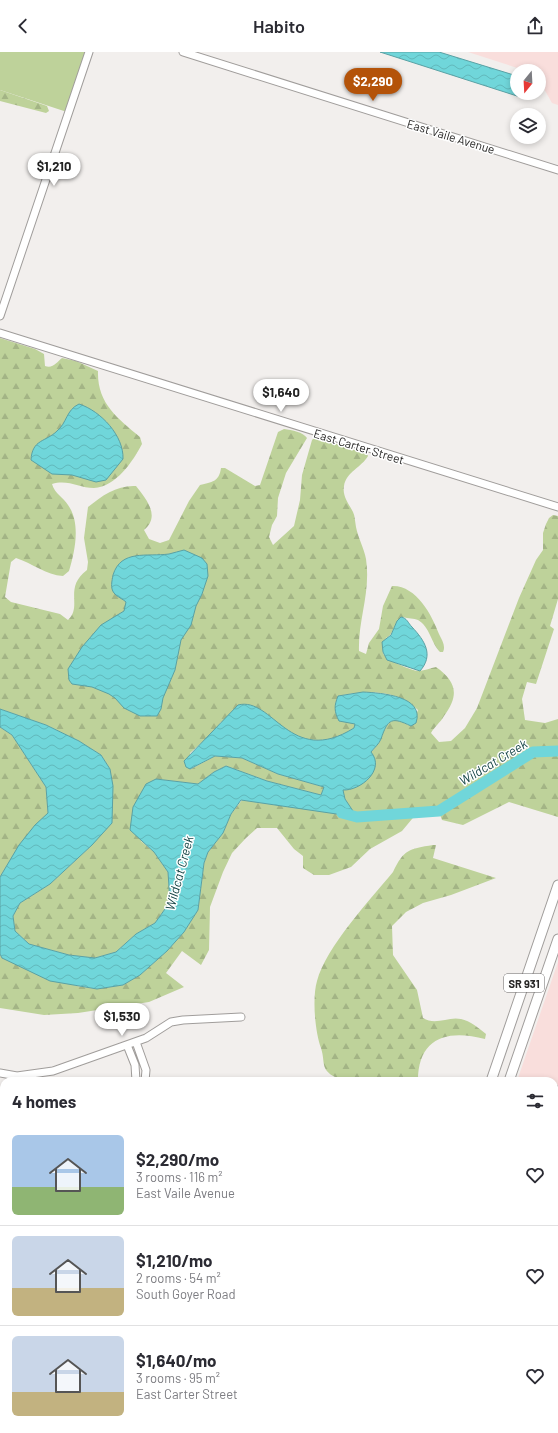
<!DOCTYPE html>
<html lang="en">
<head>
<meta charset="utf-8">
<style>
  :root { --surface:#fff; --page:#f2f2f3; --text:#2b2b33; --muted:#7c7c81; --line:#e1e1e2; --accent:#b45309 }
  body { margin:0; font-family:Barlow,sans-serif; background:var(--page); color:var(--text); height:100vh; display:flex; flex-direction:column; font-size:15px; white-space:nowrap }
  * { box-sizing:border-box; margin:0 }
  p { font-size:13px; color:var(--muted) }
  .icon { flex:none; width:22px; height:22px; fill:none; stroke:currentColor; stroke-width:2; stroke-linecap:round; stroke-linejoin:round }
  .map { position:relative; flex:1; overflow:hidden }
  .sheet { position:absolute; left:0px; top:1025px; width:558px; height:356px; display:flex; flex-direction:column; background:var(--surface); border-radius:12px 12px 0 0; box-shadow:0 2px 6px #0003 }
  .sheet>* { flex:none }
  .needle { width:26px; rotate:198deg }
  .fabs { position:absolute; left:510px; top:12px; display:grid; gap:8px }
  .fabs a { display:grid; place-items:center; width:36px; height:36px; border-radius:50%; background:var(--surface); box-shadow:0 2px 6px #0003; font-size:20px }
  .price { position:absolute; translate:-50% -34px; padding:0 9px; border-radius:14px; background:#fff; color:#222; font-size:13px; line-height:26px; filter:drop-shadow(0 1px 2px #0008) }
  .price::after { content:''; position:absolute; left:50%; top:24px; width:12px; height:9px; margin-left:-6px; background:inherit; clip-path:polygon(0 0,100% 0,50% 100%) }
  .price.current { background:var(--accent); color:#fff }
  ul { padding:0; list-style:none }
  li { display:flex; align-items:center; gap:12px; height:100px; padding:0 12px }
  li+li { border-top:1px solid var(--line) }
  li span { display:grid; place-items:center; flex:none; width:112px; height:80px; border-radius:6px; color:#555 }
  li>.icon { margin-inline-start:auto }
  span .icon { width:48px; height:48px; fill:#fffc; stroke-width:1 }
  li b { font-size:17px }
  h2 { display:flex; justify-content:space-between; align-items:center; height:48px; padding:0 12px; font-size:17px }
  header { display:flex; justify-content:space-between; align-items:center; height:52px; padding:0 12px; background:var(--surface); font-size:18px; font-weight:600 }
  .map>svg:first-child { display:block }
  .commercial { fill:#f9dedc }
  .forest { fill:url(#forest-firs) }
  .pitch { fill:#bed29a }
  .water { fill:url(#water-waves); stroke:#5aa1a4 }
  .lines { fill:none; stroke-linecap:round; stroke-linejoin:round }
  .stream { stroke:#5aa1a4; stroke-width:2 }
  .river { stroke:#70d6da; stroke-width:11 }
  .minor-casing { stroke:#a09d9b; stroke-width:9 }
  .major-casing { stroke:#a09d9b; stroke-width:11 }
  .minor { stroke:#fff; stroke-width:7 }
  .major { stroke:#fff; stroke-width:9 }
  .rail-casing { stroke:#908e8d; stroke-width:3.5 }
  .rail { stroke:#fff; stroke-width:2; stroke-dasharray:6; stroke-linecap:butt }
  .labels { text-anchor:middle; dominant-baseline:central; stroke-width:3; stroke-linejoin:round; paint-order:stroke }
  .shield { fill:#fff; stroke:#686766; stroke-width:1 }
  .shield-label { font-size:11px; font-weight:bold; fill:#272625 }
  .street-label { font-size:12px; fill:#272625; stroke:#fff }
  .water-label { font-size:13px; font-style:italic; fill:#134344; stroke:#fff }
</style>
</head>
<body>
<header><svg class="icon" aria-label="back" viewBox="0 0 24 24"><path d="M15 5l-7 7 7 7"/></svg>Habito<svg class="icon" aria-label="share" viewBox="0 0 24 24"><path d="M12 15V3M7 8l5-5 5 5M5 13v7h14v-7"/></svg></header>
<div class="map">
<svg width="558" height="1381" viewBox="0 0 558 1381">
  <defs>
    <pattern id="forest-firs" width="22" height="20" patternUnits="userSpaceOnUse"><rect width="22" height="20" fill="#bed29a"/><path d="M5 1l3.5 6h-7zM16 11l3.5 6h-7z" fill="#a3b485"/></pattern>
    <pattern id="water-waves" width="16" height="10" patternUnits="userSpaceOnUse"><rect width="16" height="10" fill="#70d6da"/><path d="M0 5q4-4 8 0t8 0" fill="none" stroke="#61b8bb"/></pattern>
  </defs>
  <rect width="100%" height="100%" fill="#f2efed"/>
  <!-- commercial -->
  <path class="commercial" d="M 468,0 L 558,0 L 558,53 L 552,51 L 539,28 L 539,19 L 527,19 Z
    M 558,910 L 558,1033 L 554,1033 L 554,1029 L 517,1029 Z"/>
  <!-- forest -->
  <path class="forest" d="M 0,38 L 47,54 L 49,59 L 46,61 L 0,49 Z
    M 0,286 L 35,297 L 44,302 L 45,314 C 53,317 57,310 62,306 L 76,309 L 98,319 C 97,351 117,366 140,385 L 142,392 C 133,409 116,435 94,436 C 79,436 68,427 52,432 C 55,442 63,445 68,453 C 81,471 75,499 69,519 L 63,524 C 46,523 32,511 16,506 L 11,510 L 5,545 L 11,550 L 60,562 L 68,568 C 83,554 63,536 87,518 L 88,510 L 84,486 L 88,455 C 103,443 117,433 136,434 C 146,447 161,464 144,478 L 149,487 L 160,491 L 169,488 L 189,449 L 200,433 C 212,430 219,430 221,416 L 225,416 L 255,434 L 260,433 L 278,380 L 284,377 C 292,378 303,380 307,386 L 286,421 L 278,446 L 277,464 L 272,473 L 269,485 L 273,493 L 294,474 L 300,448 L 302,423 L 312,388 L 315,385 L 367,402 L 368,404 C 362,415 346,420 344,434 C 342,444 349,452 353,460 C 355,464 355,470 356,475 C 358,486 364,496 366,507 C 371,540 358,567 359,599 L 366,602 L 369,591 L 379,577 L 383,554 L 392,534 C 416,533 432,563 439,582 C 442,588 446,594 443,600 L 440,600 C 431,591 430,575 418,568 C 414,566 408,567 403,565 C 393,569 395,582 386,586 C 385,591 382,597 383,601 C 384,607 412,619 418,619 C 423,619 431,616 436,615 C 456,629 460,643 444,664 C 440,671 435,674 431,681 L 439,690 L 451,689 L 465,676 L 477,656 L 519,546 L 536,508 L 543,498 L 543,481 L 546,472 L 549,466 L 553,463 L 558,464 L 558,547 L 550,574 L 554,577 L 536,632 L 527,630 L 522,647 L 525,668 L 545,671 L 558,667 L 558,699 L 554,699 L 558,701 L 558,765 L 509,750 L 463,773 L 442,768 L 439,760 L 417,761 L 402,779 L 370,797 L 351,815 L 329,823 L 314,823 L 303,816 L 303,804 L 294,797 L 277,776 L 257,776 L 246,786 L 232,801 L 223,820 L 210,855 L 209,898 L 201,913 L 182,899 L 166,921 L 184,935 L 149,950 L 78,961 L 44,963 L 0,956 L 0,902 L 2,906 L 77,934 L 97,937 L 123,933 L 140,923 L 167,899 L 184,880 L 198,858 L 204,811 L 208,800 L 223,781 L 231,762 L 242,748 L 356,764 L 345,747 L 342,738 L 380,689 C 382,681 388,665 399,668 C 403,669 408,673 411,674 L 418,658 C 397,637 366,638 338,644 L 355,672 L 354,676 C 336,688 315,693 294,683 C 285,679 276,670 268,664 L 221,670 L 214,680 L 190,701 L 191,717 L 215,704 L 229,705 L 242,706 L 278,722 L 324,735 L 321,743 L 267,729 L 226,714 L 214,720 L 198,732 L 156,727 L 141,789 L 154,800 L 168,820 L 170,850 L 155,871 L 136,882 L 116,900 L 95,906 L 69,903 L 29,892 L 15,879 L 13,864 L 20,851 L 50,832 L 92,793 L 110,717 L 101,703 L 79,689 L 46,673 L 0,657 Z
    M 0,675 L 12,683 L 46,735 L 48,761 C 29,780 15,801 0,825 Z
    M 433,793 L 436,793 L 433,806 L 496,826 L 451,843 L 423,851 L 406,860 L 392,874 L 393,903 L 417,938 L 423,966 C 436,974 448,964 461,967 C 470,969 479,976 486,982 L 485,987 C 448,977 418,985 418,1029 C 402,1029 350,1032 339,1027 C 319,1018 326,1012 321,996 C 315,980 312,946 317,929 C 326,895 370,848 393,820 C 404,797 409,797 433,793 Z"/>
  <!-- pitch -->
  <path class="pitch" d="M 0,0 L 90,0 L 70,61 L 0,38 Z"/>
  <!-- water -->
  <path class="water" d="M 380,0 L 439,0 L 517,24 L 517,41 L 525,41 L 521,45 L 517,44 Z
    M 79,352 C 101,359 124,384 123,407 L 106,428 L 96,430 L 72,423 L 52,422 L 31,408 C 32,387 46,390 57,379 C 67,371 66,358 79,352 Z
    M 184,498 L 202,506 L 207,512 L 208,524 L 202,542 L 196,554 L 191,573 L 181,588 L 175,618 L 163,646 L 161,657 L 157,664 L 140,664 L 124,656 L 115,646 L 109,642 L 92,635 L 72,632 L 69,628 L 68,617 L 82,595 L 101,573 L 124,559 L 126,550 C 123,547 117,545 114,541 C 110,536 112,529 113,523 C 121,497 147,505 169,502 C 174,501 179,499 184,498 Z
    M 401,565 C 407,566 408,571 412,575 C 425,589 434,603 420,619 L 387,608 L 383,600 L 382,590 L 391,583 L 397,569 Z
    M 363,640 C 382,641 425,644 416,671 L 411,674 C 392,665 388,666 381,687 C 379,692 374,696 371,700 C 386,718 360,739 343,738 L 345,747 L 357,765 L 241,748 L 231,762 L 223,781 L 208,800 L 204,811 L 198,858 L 184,880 L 167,899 L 140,923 L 123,933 L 97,937 L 50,929 L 2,906 L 0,902 L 0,825 L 19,793 L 35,773 L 48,761 L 46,735 L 12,683 L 0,675 L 0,657 L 46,673 L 79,689 L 101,703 L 110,717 L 113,734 L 112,771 L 92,793 L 50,832 L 20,851 L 13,864 L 15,879 L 29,892 L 69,903 L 95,906 L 116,900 L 136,882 L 155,871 L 170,850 L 168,820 L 154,800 L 130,778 L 133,755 L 146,732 L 156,727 L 198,732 L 214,720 L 226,714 L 267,729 L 321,743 L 324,735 L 278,722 L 242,706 L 229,705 L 215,704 L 190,717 L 186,715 L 184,709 L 238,653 C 273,644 290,716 354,676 L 355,672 L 339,669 C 334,659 334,654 338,644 Z"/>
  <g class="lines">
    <!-- stream -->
    <path class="stream" d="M 174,1381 L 175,1377"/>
    <!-- river -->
    <path class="river" d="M 342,761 L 357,765 L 439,759 L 533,700 L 558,699"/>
    <defs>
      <path id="minor" d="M 183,0 L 558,118
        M 0,264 L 89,0
        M 0,281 L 558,455
        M 136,990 L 146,1018 L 145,1029
        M 127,993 L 135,1013 L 136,1029
        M 0,1021 L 17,1024 L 53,1019 L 146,986 L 171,970 L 183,968 L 241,965
        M 554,1235 L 558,1236
        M 26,1381 L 27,1377"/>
      <path id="major" d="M 491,1029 L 558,833
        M 509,1029 L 558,887
        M 554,1039 L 558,1039
        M 0,1048 L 4,1048
        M 373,1381 L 374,1377
        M 393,1381 L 394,1377"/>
    </defs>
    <!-- minor casing -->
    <use href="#minor" class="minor-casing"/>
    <!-- major casing -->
    <use href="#major" class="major-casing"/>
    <!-- minor -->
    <use href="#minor" class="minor"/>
    <!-- major -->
    <use href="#major" class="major"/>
    <defs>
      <path id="rail" d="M 0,1344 L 4,1343
        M 226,1377 L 240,1381"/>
    </defs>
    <!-- rail casing -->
    <use href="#rail" class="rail-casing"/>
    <!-- rail -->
    <use href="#rail" class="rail"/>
  </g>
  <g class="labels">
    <!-- shield labels -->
    <rect class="shield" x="504" y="922" width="40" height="18" rx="3"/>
    <g class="shield-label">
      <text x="524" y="931">SR 931</text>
    </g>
    <!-- street labels -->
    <g class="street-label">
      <text transform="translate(451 84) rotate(17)">East Vaile Avenue</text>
      <text transform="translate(359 394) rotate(17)">East Carter Street</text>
    </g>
    <!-- water labels -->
    <g class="water-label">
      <text transform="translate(493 710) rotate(-31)">Wildcat Creek</text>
      <text transform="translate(179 821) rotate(-75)">Wildcat Creek</text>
    </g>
  </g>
</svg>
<div class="fabs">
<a><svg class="needle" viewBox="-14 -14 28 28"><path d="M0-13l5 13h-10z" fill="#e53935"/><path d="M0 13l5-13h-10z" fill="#7c7c81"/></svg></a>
<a><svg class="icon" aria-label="layers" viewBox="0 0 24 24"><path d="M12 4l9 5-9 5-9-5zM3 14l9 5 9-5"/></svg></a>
</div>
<b class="price current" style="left:373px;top:50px">$2,290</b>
<b class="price" style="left:54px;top:135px">$1,210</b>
<b class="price" style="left:281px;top:361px">$1,640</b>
<b class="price" style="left:122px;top:985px">$1,530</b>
<section class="sheet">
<h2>4 homes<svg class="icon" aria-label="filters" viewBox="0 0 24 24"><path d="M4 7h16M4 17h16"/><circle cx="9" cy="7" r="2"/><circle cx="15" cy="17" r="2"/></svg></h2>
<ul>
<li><span style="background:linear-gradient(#a9c7e8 65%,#8fb573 0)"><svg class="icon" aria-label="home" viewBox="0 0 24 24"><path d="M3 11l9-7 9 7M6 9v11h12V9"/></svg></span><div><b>$2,290/mo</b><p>3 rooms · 116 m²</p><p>East Vaile Avenue</p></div><svg class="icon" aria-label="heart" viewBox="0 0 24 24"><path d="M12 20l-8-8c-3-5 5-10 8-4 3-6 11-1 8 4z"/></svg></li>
<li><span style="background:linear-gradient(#c9d6e8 65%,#c2b280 0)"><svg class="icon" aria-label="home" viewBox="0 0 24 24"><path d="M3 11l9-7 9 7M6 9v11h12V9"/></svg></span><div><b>$1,210/mo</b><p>2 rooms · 54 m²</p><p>South Goyer Road</p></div><svg class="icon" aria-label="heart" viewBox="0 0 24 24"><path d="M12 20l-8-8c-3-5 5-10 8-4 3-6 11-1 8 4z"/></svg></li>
<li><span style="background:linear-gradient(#c9d6e8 70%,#c2b280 0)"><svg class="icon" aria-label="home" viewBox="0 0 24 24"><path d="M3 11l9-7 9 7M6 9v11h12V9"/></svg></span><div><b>$1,640/mo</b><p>3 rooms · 95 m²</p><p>East Carter Street</p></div><svg class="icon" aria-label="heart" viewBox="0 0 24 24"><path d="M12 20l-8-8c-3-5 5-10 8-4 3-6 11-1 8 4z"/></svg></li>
</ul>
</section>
</div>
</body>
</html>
